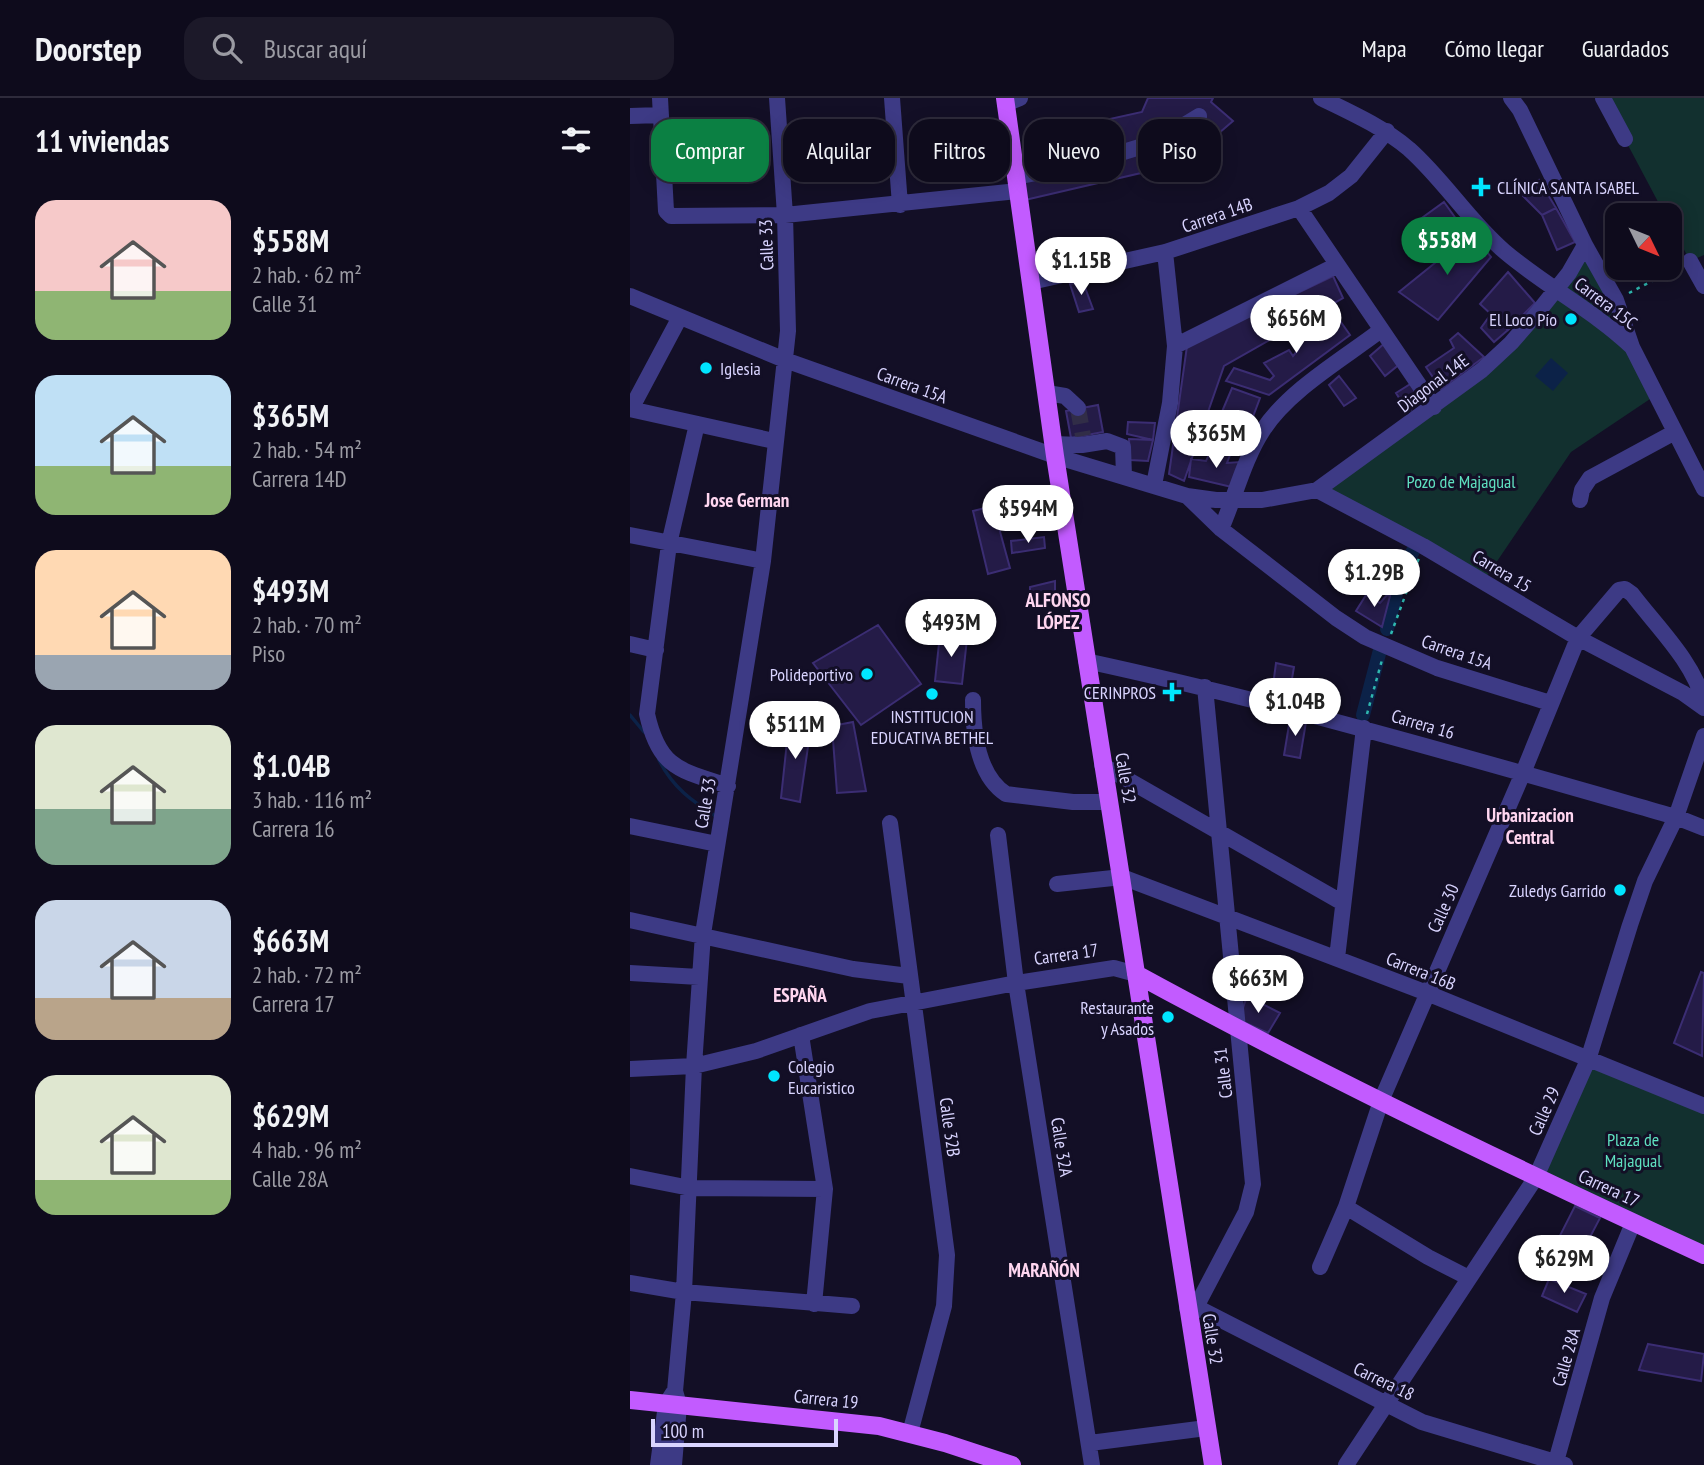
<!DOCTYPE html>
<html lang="es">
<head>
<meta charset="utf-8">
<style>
  :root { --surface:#0e0b1c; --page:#1c1929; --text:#f1f3f6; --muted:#9b9ba3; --line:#2e2b3b; --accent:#0b8043 }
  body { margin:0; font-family:"PT Sans Narrow",sans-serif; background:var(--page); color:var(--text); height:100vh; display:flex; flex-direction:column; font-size:26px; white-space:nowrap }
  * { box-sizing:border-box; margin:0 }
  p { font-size:23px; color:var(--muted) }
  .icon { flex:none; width:38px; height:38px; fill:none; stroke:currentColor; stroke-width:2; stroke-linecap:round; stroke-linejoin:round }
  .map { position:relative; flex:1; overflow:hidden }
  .drawer { display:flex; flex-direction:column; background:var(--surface); width:630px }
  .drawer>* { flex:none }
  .guide { position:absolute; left:21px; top:21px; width:665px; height:63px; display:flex; gap:14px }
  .needle { width:46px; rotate:133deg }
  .fabs { position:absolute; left:975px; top:105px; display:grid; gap:14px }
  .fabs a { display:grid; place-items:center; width:77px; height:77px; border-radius:14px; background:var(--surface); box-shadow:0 4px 18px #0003,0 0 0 2px var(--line); font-size:35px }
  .scale { position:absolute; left:21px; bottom:18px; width:187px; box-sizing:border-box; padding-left:7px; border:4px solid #d9d4ff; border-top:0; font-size:19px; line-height:24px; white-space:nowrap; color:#d9d4ff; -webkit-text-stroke:5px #130f26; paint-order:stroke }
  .price { position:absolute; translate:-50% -60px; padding:0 16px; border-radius:24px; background:#fff; color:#222; font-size:23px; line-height:46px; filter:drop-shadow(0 2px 4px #0008) }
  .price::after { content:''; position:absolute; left:50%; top:42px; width:21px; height:16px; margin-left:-10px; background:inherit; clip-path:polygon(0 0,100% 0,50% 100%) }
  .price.current { background:var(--accent); color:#fff }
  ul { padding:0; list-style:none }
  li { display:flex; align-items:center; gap:21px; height:175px; padding:0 35px }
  li span { display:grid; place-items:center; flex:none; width:196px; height:140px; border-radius:21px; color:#555 }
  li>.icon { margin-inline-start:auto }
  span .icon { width:84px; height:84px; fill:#fffc; stroke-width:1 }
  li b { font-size:30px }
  h2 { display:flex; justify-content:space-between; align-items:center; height:84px; padding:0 35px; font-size:30px }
  .chip { padding:0 24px; border-radius:21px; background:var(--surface); box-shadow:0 4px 18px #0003,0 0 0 2px var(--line); font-size:24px; line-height:63px }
  .chip.current { background:var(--accent); color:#fff }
  header { display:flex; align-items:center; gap:42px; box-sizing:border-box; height:98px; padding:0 35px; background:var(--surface); border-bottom:2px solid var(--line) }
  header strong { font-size:33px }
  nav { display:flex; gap:38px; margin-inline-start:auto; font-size:24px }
  .search { width:490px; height:63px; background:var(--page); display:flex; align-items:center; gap:18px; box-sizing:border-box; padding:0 24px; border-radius:21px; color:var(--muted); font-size:26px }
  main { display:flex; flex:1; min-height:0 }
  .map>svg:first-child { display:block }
  .green { fill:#12302f }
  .water { fill:#0c2248 }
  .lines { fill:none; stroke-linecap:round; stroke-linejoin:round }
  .stream { stroke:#0c2248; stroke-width:3.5 }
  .canal { stroke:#0c2248; stroke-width:14 }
  .building { fill:#241b47; stroke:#3b2d73; stroke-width:2 }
  .minor-tunnel { stroke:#312d47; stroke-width:16; stroke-dasharray:16 8; stroke-linecap:butt }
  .path { stroke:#2fb8b0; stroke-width:2.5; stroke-dasharray:3.5 5; stroke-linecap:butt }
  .minor { stroke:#3d3a85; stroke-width:16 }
  .major { stroke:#c25bff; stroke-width:18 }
  .poi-dot { fill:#00e5ff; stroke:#130f26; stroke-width:2.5 }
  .labels { text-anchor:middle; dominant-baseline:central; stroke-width:6; stroke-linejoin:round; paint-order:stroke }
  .poi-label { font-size:18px; fill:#d9d4ff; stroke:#130f26; text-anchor:end }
  .street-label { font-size:18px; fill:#d9d4ff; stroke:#130f26 }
  .park-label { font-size:18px; fill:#5fe0c0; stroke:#130f26 }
  .neighbourhood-label { font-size:19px; font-weight:bold; fill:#ffd6f0; stroke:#130f26 }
</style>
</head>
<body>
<header>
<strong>Doorstep</strong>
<div class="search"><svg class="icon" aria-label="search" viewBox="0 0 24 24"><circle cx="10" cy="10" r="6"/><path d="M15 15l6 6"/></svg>Buscar aquí</div>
<nav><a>Mapa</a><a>Cómo llegar</a><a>Guardados</a></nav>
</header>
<main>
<section class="drawer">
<h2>11 viviendas<svg class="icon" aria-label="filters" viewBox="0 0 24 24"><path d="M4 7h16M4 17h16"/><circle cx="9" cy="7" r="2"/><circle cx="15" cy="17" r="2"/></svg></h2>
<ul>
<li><span style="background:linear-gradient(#f6c9c9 65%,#8fb573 0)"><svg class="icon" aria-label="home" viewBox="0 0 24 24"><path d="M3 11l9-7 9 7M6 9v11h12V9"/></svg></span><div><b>$558M</b><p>2 hab. · 62 m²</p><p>Calle 31</p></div></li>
<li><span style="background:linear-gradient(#bfe0f5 65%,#8fb573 0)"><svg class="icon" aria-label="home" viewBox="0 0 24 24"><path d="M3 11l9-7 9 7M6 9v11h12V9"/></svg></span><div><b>$365M</b><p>2 hab. · 54 m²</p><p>Carrera 14D</p></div></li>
<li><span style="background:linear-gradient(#ffd9b3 75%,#9aa5b1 0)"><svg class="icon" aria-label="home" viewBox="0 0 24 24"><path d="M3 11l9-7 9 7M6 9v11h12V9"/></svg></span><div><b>$493M</b><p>2 hab. · 70 m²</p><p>Piso</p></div></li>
<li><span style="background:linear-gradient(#dfe7d0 60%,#7fa58c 0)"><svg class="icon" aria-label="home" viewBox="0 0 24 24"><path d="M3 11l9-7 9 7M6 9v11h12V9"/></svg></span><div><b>$1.04B</b><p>3 hab. · 116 m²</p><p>Carrera 16</p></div></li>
<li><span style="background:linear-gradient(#c9d6e8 70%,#b9a48a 0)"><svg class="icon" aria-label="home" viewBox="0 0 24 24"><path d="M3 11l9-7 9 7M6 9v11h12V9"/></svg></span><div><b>$663M</b><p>2 hab. · 72 m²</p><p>Carrera 17</p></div></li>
<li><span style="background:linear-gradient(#dfe7d0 75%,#8fb573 0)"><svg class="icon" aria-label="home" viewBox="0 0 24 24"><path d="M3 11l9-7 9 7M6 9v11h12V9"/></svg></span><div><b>$629M</b><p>4 hab. · 96 m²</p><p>Calle 28A</p></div></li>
</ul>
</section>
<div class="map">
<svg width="1074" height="1367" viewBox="0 0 1074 1367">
  <rect width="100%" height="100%" fill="#130f26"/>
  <!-- green -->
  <path class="green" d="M 973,0 L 1074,0 L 1074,157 L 1060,163 L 1040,125 L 1040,117 L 1035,117 Z
    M 955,147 L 1026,297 L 941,354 L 853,484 L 683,388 L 852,272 Z
    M 958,962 L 1074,1008 L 1074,1157 L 906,1079 Z"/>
  <!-- water -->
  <path class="water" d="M 921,260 L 938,275 L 923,293 L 905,278 Z"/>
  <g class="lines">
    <!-- stream -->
    <path class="stream" d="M 0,617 L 14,634
      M 29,662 C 43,690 62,703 87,719"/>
    <!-- canal -->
    <path class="canal" d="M 757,531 L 771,476 L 783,453
      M 733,617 L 750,552"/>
  </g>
  <!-- building -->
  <path class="building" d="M 518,0 L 583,0 L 581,4 L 603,23 L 554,65 L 395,102 L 392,63 L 432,64 L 452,54 L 448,28 L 512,14 Z
    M 909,82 L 926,110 L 912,117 L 890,95 Z
    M 814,104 L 829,125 L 801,142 L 789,122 Z
    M 926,110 L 945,144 L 927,152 L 912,117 Z
    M 842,135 L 861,159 L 808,222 L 769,194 Z
    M 878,174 L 905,205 L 878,232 L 850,206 Z
    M 703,178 L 713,200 L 594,268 L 554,383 L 539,376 L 557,248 Z
    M 453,184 L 463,211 L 449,214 L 440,186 Z
    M 701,210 L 720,237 L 639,297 L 596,283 L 604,270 L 640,282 L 644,278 L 634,265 L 659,252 L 663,258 L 669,251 L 659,238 L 673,231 L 681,239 L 694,229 L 683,216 Z
    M 861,216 L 878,232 L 864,244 L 851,230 Z
    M 828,235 L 854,259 L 811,291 L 796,269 L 824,250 L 820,242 Z
    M 756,244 L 771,265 L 755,278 L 740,258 Z
    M 709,278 L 726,300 L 714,308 L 699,287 Z
    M 782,285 L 792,303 L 778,314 L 766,295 Z
    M 602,290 L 630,300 L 613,345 L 583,335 Z
    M 468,307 L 473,334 L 441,340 L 436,313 Z
    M 498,324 L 525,325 L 523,342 L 497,336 Z
    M 499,341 L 523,342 L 518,363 L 500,362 Z
    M 581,353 L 600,357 L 597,365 L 610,364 L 606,390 L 559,379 L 561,361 L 576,363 Z
    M 363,408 L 380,470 L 358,476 L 343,413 Z
    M 414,439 L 415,450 L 382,455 L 381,443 Z
    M 425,483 L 425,494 L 400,500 L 400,489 Z
    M 736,497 L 750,505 L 757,497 L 760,498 L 752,529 L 726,513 Z
    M 248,527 L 291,586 L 231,627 L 183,565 Z
    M 310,536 L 337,541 L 332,586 L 305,583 Z
    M 646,565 L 664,569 L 659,598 L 642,595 Z
    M 660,621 L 676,624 L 670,660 L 654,657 Z
    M 223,624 L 236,693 L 207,695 L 202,628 Z
    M 159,625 L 181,628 L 170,704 L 151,700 Z
    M 1071,874 L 1074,875 L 1072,958 L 1044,945 Z
    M 617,898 L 650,915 L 638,935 L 609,922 Z
    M 945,1108 L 970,1120 L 937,1183 L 913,1171 Z
    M 919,1181 L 956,1196 L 947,1214 L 912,1198 Z
    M 1018,1246 L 1074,1256 L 1071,1283 L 1009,1272 Z"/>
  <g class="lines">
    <!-- minor-tunnel -->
    <path class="minor-tunnel" d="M 448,310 L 453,338"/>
    <!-- path -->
    <path class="path" d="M 999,195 L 1049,169
      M 761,536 L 789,460
      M 737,616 L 752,562"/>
    <!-- minor -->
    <path class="minor" d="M 30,0 L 36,113 L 41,118 L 155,117 L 388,93
      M 262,0 L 270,107
      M 691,0 C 722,15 753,29 779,51 C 814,82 839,123 874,153 C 915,188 963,212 1002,249
      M 881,0 L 890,12 L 955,147 L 986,202 L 1002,249 L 1074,391
      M 973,0 L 995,41
      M 375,6 L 390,0
      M 0,18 L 31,17
      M 386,79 L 461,64 L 526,44 L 569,18
      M 669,110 L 804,309
      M 1060,163 L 1074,188
      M 401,184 L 535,154 L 669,110 L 699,95 L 721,78 L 757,33
      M 0,198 L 155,262 L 425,358 L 557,398 L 586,402 L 632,402 L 687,392 L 852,272 L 881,245 L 908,214 L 939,175 L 955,147
      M 545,248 L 707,167
      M 417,295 L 435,298 L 448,310
      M 0,311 L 144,343
      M 1,311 L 50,219
      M 67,326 L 39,446 L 17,616 C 29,670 49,672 98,688
      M 423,346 L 452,347 L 477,343 L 493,349 L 494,378
      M 524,387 L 540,305 L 545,248 L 535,154
      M 687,392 L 793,448 L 948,540 L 1053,595 L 1074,610
      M 557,398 L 591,431 L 706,520 L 735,539 L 807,570 L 920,605
      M 950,402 L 952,392 L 960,380 L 1045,334
      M 591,431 C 605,399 614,361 633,332 C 659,292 713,261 751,232
      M 0,437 L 133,463
      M 0,546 L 26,552
      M 456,563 C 655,606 850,663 1046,719 L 1074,730
      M 343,602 C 343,633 347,677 376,696 L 443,704 L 479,704
      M 472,667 L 713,805
      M 260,725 L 317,1157 L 314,1208 L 280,1335
      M 0,728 L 87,746
      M 368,737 L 386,885 L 462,1367
      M 427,786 L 492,779 L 797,895 L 1074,1008
      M 0,822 L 223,871 L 279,878
      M 707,860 L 734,630
      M 0,875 L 69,879
      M 171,937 L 195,1091 L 184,1206
      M 0,971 L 64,968 L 126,953 L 240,913 L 386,885 L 484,870 L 506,876
      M 0,1078 L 60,1090 L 195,1091
      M 716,1109 L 798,1159 L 839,1180
      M 690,1169 L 716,1109 L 751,1003 L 893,675 L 948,540 L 989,492 L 995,491 L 1002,496 C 1027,529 1064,564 1074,605
      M 0,1185 L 54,1194 L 222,1208
      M 566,1209 L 792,1324 L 935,1367
      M 557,1210 L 566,1209 L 616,1114 L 623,1086 L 575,589
      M 460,1345 L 576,1330
      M 28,1367 L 36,1306 L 43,1295
      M 44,1367 L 49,1307 L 45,1293 L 54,1194 L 64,968 L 73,836 L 133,463 L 158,233 L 155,117 L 147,0
      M 716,1367 L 906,1079 L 958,962 L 1000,827 L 1015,783 L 1046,719 L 1074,638
      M 925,1367 L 972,1200 L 1003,1125"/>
    <!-- major -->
    <path class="major" d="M 375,0 L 425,358 L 583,1367
      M 506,876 C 691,977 882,1069 1074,1157
      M 0,1302 L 249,1328 L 315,1345 L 382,1367"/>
  </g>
  <!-- markers -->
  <g class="poi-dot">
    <path d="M847.5 78.5h7v7h7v7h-7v7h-7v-7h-7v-7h7z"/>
    <circle cx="941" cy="221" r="7"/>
    <circle cx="76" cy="270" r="7"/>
    <circle cx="237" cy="576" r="7"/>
    <path d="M538.5 583.5h7v7h7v7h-7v7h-7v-7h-7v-7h7z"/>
    <circle cx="302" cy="596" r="7"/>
    <circle cx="990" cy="792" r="7"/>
    <circle cx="538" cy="919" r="7"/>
    <circle cx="144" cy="978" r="7"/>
  </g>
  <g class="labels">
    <!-- poi labels -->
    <g class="poi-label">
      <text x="867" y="89" text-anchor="start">CLÍNICA SANTA ISABEL</text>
      <text x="927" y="221">El Loco Pío</text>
      <text x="90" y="270" text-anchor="start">Iglesia</text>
      <text x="223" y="576">Polideportivo</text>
      <text x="526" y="594">CERINPROS</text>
      <text x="302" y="618" text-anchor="middle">INSTITUCION<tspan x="302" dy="21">EDUCATIVA BETHEL</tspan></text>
      <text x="976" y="792">Zuledys Garrido</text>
      <text x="524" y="909">Restaurante<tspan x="524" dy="21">y Asados</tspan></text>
      <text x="158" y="968" text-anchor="start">Colegio<tspan x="158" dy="21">Eucaristico</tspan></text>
    </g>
    <!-- street labels -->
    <g class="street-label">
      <text transform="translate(587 117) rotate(-19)">Carrera 14B</text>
      <text transform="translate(136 147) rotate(-92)">Calle 33</text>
      <text transform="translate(976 205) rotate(37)">Carrera 15C</text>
      <text transform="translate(803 285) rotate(-37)">Diagonal 14E</text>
      <text transform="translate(282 287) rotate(20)">Carrera 15A</text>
      <text transform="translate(872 473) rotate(31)">Carrera 15</text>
      <text transform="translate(827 554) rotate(19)">Carrera 15A</text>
      <text transform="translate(793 626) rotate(16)">Carrera 16</text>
      <text transform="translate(496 680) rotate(80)">Calle 32</text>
      <text transform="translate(75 705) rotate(-80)">Calle 33</text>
      <text transform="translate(813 810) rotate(-66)">Calle 30</text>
      <text transform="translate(436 856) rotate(-8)">Carrera 17</text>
      <text transform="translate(791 873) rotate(22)">Carrera 16B</text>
      <text transform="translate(593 975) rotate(-97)">Calle 31</text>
      <text transform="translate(914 1013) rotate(-66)">Calle 29</text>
      <text transform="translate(320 1029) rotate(82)">Calle 32B</text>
      <text transform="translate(432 1049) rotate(81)">Calle 32A</text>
      <text transform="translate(979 1090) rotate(25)">Carrera 17</text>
      <text transform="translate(583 1241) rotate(81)">Calle 32</text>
      <text transform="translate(936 1259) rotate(-74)">Calle 28A</text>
      <text transform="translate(754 1283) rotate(26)">Carrera 18</text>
      <text transform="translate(196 1301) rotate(6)">Carrera 19</text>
    </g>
    <!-- park labels -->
    <g class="park-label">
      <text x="831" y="383">Pozo de Majagual</text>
      <text x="1003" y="1041">Plaza de<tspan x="1003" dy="21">Majagual</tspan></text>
    </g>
    <!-- neighbourhood labels -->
    <g class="neighbourhood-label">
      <text x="117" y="402">Jose German</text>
      <text x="428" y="502">ALFONSO<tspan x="428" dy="22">LÓPEZ</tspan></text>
      <text x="900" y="717">Urbanizacion<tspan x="900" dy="22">Central</tspan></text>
      <text x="170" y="897">ESPAÑA</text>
      <text x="414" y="1172">MARAÑÓN</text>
    </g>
  </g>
</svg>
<div class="fabs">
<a><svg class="needle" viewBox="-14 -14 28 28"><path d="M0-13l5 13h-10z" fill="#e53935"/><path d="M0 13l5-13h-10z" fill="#9b9ba3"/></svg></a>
</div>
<div class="scale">100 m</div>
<b class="price current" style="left:817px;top:179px">$558M</b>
<b class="price" style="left:451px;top:199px">$1.15B</b>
<b class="price" style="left:666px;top:257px">$656M</b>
<b class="price" style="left:586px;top:372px">$365M</b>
<b class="price" style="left:398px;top:447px">$594M</b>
<b class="price" style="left:744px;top:511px">$1.29B</b>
<b class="price" style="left:321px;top:561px">$493M</b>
<b class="price" style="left:665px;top:640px">$1.04B</b>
<b class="price" style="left:165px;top:663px">$511M</b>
<b class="price" style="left:628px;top:917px">$663M</b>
<b class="price" style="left:934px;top:1197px">$629M</b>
<div class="guide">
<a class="chip current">Comprar</a>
<a class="chip">Alquilar</a>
<a class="chip">Filtros</a>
<a class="chip">Nuevo</a>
<a class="chip">Piso</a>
</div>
</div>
</main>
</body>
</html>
